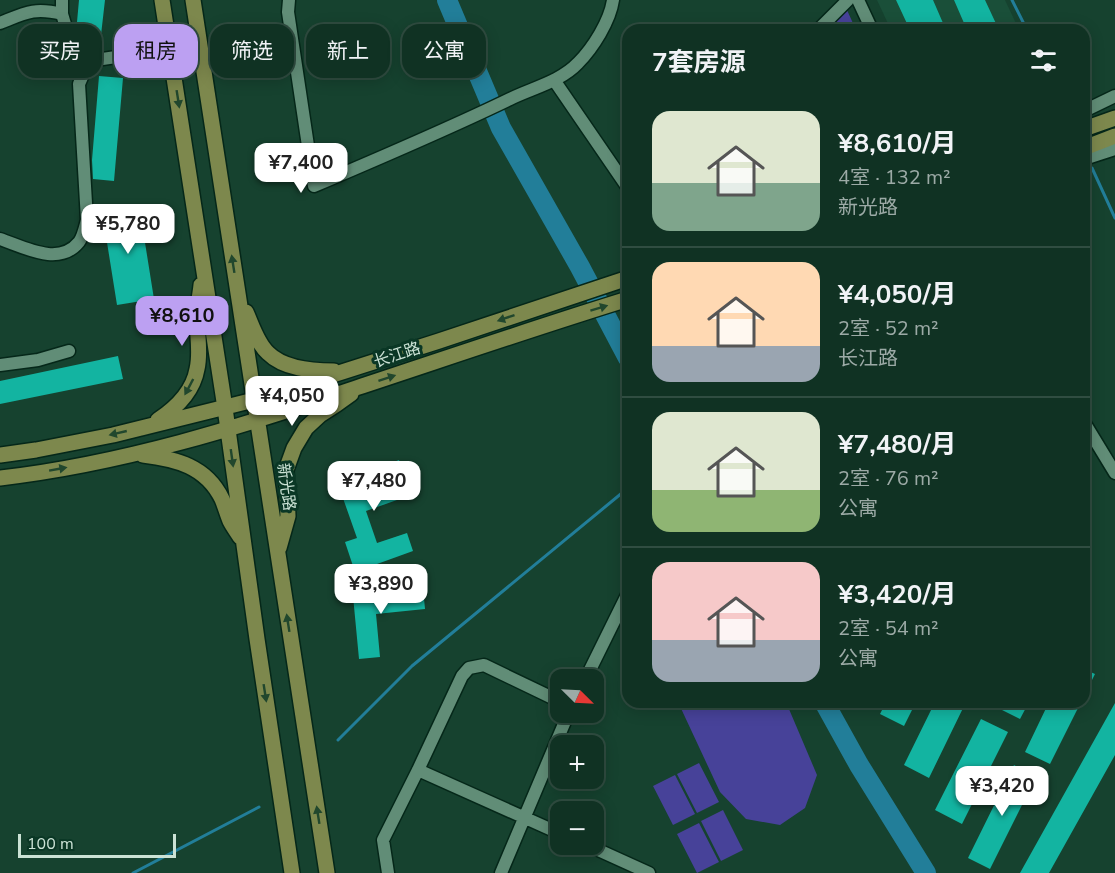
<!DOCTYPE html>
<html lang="zh">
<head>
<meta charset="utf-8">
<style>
  :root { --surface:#103223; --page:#193a2b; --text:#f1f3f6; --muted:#9caaa6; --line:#304d41; --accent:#bca0f2 }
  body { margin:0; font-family:"Nunito Sans","Noto Sans SC",sans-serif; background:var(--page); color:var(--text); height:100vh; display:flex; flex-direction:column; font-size:22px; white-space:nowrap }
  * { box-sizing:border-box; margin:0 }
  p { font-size:20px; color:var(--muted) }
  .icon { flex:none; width:33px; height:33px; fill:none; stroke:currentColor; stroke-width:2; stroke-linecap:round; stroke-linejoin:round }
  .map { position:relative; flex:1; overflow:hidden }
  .sheet { position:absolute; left:622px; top:24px; width:468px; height:684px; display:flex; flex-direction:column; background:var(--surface); border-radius:18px; box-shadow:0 3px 15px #0003,0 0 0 2px var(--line) }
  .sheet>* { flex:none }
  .top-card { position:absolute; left:18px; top:24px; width:514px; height:54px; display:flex; gap:12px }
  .needle { width:39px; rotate:114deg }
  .fabs { position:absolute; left:550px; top:669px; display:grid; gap:12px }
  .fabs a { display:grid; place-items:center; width:54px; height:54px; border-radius:12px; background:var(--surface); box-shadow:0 3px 15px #0003,0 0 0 2px var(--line); font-size:30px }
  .scale { position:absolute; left:18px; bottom:15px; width:158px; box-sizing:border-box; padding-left:6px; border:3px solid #cbe2d5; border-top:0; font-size:16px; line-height:21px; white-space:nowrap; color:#cbe2d5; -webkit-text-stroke:4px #0a3725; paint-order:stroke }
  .price { position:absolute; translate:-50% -51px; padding:0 14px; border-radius:12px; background:#fff; color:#222; font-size:20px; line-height:39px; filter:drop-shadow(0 2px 3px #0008) }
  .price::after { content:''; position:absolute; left:50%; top:36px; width:18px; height:14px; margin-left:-9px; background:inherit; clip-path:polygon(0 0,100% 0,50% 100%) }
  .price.active { background:var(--accent); color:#111 }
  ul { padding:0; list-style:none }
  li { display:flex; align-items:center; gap:18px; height:150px; padding:0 30px }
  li+li { border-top:2px solid var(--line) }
  li span { display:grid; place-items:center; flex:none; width:168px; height:120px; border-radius:18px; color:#555 }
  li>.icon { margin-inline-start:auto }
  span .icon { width:72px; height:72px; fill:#fffc; stroke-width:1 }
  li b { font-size:26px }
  h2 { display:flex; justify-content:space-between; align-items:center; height:72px; padding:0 30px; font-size:26px }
  .tag { padding:0 21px; border-radius:18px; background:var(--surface); box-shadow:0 3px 15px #0003,0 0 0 2px var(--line); font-size:21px; line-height:54px }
  .tag.active { background:var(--accent); color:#111 }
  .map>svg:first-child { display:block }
  .built { fill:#1a4f39 }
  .green { fill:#474299 }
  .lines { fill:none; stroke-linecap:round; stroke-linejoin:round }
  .stream { stroke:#227e99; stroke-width:3 }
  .river { stroke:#227e99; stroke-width:20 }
  .building { fill:#13b4a1 }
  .minor-casing { stroke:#052719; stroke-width:15 }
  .major-casing { stroke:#052719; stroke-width:18 }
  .minor { stroke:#618d77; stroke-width:12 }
  .major { stroke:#7d884d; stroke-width:15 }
  .oneway { fill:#21472d }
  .labels { text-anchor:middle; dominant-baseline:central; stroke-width:6; stroke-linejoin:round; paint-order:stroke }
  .street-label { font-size:16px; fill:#cbe2d5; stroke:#0a3725 }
</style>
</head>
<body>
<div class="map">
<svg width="1115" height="873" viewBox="0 0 1115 873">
  <rect width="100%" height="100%" fill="#16422f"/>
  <!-- built -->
  <path class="built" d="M 877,0 L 1005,0 L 1019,30 L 891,30 Z"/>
  <!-- green -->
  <path class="green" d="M 847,10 L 856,30 L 826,30 Z
    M 678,702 L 786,702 L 817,775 L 805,808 L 780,825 L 746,819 L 720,792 Z
    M 699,763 L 719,802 L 697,813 L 677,774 Z
    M 675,775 L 695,814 L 673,825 L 653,786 Z
    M 723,810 L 743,850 L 721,861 L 701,821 Z
    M 699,823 L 719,862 L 697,873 L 677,834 Z"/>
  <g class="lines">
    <!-- stream -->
    <path class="stream" d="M 1012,0 L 1027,30
      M 1092,168 L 1115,218
      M 338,740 L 412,666 L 628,488
      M 133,873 L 259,807"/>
    <!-- river -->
    <path class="river" d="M 447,0 L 501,128 L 580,267 L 628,358
      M 824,702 L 859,765 L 926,873"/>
  </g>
  <!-- building -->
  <path class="building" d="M 79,0 L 105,0 L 101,35 L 76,33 Z
    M 896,0 L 933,0 L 946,30 L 910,30 Z
    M 954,0 L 985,0 L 999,30 L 967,30 Z
    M 99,76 L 123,78 L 114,181 L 93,179 L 92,160 Z
    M 139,205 L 154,299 L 117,305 L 102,211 Z
    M 118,356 L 123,379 L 0,404 L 0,381 Z
    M 399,460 L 411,495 L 366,511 L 377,543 L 407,533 L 413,551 L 355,572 L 345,542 L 357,538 L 338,484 L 350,480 L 348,473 L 379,462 L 381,467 Z
    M 423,588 L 425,609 L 376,614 L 380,657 L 359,659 L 353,596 Z
    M 1084,669 L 1095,674 L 1084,696 Z
    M 886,702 L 916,702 L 904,726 L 880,714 Z
    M 935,702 L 966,702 L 929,778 L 904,765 Z
    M 986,702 L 1029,702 L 1020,719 Z
    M 1049,702 L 1081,702 L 1050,764 L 1025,752 Z
    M 1115,703 L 1115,755 L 1049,873 L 1020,873 Z
    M 981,719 L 1008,732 L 962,824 L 935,810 Z
    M 1014,765 L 1036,777 L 990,869 L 968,858 Z"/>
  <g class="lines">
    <defs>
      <path id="minor" d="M 289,0 L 288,12 L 314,186 C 380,158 446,130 510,99 C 532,88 560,82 578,63 C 593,48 610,21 613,0
        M 858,0 L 872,30
        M 62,14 L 62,0
        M 0,23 C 25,13 34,7 62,14 L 73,51 L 89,61 L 170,49
        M 818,30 L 848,0
        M 554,80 L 628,188
        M 1084,111 L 1115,96
        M 1084,159 L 1115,149
        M 0,239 C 24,247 59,267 79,242 C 83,237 85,227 87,220 L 79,84 L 89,61
        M 0,365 L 38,360 L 69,351
        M 1084,422 L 1115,473
        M 585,680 L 628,593
        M 418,770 L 561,834
        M 585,844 L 649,873
        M 388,873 L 383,840 L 418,770 L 462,676 L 469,668 L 484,665 L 561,702
        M 501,873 L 569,712"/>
      <path id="major" d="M 162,0 L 225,408 L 257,639 L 292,873
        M 193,0 L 327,873
        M 1084,129 L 1115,118
        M 1084,148 L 1115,136
        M 246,312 C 252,325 257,343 268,353 C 284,369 312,371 334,371
        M 158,420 C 176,408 193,392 197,369 C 201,353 197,335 197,318 C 197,307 200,296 201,285
        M 0,455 L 36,450 L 113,435 L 254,400 L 439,341 L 628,278
        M 143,455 C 176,459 206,466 222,499 C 225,506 227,514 230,521 C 233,527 237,532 240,537
        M 0,478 C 122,464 240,427 356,388 C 447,358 537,327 628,299
        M 279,548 L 288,516 L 286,470 L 294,448 L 306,428 L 320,415 L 337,404 L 351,394"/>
    </defs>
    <!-- minor casing -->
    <use href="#minor" class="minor-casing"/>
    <!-- major casing -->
    <use href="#major" class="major-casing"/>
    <!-- minor -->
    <use href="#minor" class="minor"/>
    <!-- major -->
    <use href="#major" class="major"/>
  </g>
  <!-- one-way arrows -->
  <defs><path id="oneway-solid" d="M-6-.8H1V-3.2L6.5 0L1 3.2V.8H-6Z" transform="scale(1.5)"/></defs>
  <g class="oneway">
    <use href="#oneway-solid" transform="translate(178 99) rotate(81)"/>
    <use href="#oneway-solid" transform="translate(233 264) rotate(-99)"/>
    <use href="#oneway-solid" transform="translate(599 308) rotate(-17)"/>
    <use href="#oneway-solid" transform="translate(506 318) rotate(161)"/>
    <use href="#oneway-solid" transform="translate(387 378) rotate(-18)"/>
    <use href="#oneway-solid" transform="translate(189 387) rotate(118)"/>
    <use href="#oneway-solid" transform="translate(118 433) rotate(167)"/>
    <use href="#oneway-solid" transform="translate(232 458) rotate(82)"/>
    <use href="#oneway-solid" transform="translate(58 469) rotate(-10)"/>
    <use href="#oneway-solid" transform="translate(288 623) rotate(-99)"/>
    <use href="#oneway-solid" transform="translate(265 693) rotate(81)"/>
    <use href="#oneway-solid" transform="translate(318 815) rotate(-99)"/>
  </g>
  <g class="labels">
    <!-- street labels -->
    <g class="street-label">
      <text transform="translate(397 355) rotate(-18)">长江路</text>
      <text transform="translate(286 487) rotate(82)">新光路</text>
    </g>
  </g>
</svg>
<div class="fabs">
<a><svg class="needle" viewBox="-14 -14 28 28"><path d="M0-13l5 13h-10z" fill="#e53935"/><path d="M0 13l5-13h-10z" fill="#9caaa6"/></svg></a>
<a>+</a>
<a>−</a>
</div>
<div class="scale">100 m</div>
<b class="price" style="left:301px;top:194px">¥7,400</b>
<b class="price" style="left:128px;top:255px">¥5,780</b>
<b class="price active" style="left:182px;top:347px">¥8,610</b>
<b class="price" style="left:292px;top:427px">¥4,050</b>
<b class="price" style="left:374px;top:512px">¥7,480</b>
<b class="price" style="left:381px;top:615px">¥3,890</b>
<b class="price" style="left:1002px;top:817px">¥3,420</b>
<div class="top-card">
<a class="tag">买房</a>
<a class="tag active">租房</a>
<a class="tag">筛选</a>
<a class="tag">新上</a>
<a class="tag">公寓</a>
</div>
<section class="sheet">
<h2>7套房源<svg class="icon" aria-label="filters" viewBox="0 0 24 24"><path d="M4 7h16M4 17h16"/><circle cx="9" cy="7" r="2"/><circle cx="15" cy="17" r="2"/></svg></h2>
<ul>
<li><span style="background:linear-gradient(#dfe7d0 60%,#7fa58c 0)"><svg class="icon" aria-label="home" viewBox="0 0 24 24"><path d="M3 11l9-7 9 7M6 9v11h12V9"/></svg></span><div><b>¥8,610/月</b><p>4室 · 132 m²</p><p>新光路</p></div></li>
<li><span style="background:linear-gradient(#ffd9b3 70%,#9aa5b1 0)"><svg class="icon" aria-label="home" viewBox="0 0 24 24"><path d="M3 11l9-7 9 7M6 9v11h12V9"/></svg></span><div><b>¥4,050/月</b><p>2室 · 52 m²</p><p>长江路</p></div></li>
<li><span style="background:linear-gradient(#dfe7d0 65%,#8fb573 0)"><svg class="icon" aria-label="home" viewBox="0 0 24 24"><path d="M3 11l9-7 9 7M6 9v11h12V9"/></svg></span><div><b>¥7,480/月</b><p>2室 · 76 m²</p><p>公寓</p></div></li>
<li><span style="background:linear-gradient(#f6c9c9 65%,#9aa5b1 0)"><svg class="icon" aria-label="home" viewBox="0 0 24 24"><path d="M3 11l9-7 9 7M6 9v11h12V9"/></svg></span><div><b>¥3,420/月</b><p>2室 · 54 m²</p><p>公寓</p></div></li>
</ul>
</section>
</div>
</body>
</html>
